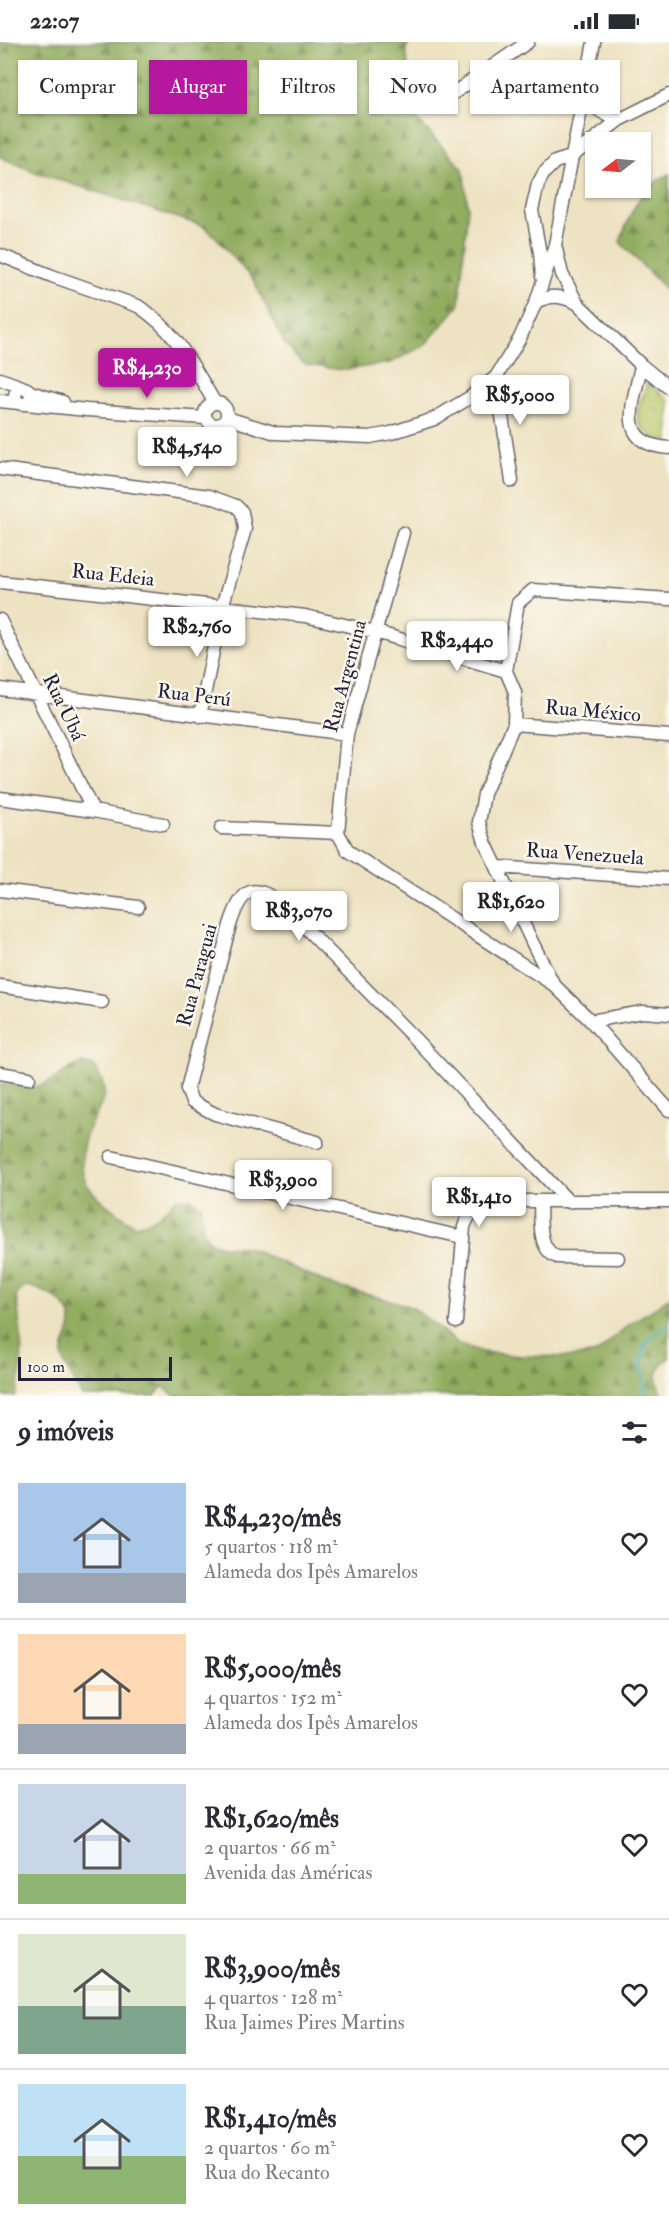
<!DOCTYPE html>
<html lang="pt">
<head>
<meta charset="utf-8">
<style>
  :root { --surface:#fff; --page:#f7f7f7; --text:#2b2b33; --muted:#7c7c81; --line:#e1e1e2; --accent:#b5179e }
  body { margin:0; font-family:"IM FELL Double Pica",serif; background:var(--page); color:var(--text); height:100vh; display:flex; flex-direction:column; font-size:22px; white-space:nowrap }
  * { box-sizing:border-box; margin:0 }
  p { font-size:20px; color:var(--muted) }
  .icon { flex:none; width:33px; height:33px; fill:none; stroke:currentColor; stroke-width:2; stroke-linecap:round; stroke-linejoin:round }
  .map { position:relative; height:1354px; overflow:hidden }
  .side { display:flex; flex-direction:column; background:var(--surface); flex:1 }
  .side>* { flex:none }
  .top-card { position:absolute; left:18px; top:18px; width:633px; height:54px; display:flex; gap:12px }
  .needle { width:39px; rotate:254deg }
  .controls { position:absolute; left:585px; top:90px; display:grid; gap:12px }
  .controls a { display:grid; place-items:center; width:66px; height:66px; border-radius:0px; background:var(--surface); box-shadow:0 2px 4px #0004; font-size:30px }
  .scale { position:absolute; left:18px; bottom:15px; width:154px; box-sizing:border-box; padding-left:6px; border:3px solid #22223b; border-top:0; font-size:16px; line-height:21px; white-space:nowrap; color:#22223b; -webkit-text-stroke:4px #fbf7ec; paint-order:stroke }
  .price { position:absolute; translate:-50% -51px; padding:0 14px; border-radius:6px; background:#fff; color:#222; font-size:20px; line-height:39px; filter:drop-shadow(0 2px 3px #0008) }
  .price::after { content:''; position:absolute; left:50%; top:36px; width:18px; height:14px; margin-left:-9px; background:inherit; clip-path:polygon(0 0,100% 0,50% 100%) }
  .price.current { background:var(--accent); color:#fff }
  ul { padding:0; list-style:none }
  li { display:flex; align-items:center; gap:18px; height:150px; padding:0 18px }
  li+li { border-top:2px solid var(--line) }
  li span { display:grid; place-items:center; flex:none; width:168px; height:120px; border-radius:0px; color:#555 }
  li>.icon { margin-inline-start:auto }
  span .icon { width:72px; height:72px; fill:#fffc; stroke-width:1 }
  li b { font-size:26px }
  h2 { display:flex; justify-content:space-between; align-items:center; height:72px; padding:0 18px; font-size:26px }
  .chip { padding:0 21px; border-radius:0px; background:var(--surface); box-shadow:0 2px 4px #0004; font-size:21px; line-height:54px }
  .chip.current { background:var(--accent); color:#fff }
  .status { display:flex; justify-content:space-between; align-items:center; height:42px; padding:0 30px; background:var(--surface); direction:ltr }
  .status svg { height:16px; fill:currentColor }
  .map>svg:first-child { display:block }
  .grass { fill:url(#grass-tufts); stroke:#6d7654; stroke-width:1.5 }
  .forest { fill:url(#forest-firs); stroke:#5a684e; stroke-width:1.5 }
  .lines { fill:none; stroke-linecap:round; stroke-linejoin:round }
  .stream { stroke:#3eafb8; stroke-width:3 }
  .street-casing { stroke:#69656a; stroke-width:15 }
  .street { stroke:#fff; stroke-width:12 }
  .labels { text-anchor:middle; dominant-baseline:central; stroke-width:5; stroke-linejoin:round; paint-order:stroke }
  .street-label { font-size:20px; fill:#22223b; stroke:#fbf7ec }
</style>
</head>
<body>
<div class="status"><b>22:07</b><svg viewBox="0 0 49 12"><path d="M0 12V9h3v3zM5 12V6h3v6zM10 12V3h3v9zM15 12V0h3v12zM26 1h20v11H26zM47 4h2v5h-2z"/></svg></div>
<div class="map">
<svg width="669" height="1354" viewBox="0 0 669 1354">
  <defs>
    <pattern id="grass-tufts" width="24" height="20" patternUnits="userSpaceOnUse" patternTransform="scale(1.5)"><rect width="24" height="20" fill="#b8c96c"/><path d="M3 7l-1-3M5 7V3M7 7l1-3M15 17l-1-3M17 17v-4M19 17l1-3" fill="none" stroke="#9eac5e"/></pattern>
    <pattern id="forest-firs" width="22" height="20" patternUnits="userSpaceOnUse" patternTransform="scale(1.5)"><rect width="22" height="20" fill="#92ad60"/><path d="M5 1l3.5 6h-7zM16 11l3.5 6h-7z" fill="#778c50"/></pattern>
  </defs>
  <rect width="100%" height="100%" fill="#fbf7ec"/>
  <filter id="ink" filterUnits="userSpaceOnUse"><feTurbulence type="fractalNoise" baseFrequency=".0167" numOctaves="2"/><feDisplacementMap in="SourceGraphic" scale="12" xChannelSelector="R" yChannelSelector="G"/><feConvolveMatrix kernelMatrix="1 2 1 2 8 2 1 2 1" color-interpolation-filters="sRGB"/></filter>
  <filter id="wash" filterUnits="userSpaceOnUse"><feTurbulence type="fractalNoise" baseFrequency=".008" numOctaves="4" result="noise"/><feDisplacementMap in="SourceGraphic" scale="24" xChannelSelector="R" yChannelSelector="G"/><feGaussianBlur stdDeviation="1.35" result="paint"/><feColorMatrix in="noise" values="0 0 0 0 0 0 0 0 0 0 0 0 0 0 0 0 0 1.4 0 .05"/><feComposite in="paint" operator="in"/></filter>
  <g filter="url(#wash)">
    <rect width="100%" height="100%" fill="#ede2c1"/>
    <!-- grass -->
    <path class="grass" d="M 647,340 L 669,359 L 669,399 C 653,398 635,387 638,368 C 640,358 646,351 647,340 Z"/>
    <!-- forest -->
    <path class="forest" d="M 0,0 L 410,0 L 406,6 L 413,73 L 463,127 L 468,165 L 459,263 L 425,303 L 390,321 L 344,328 L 306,323 L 295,314 L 284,301 L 254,239 L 216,195 L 203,184 L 35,130 L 0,115 Z
      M 669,132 L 669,251 L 620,200 C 630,171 640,145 669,132 Z
      M 83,1021 L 95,1025 C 99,1032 103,1039 104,1047 C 105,1062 94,1073 89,1086 C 81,1104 77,1132 91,1148 C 103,1162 120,1173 135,1183 C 157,1180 162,1169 178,1156 L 190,1157 L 201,1164 L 203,1189 L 210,1200 L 222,1204 L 247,1205 L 334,1244 L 400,1261 L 413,1266 L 459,1302 L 483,1310 L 521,1314 L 571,1315 L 597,1311 L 627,1284 L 669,1256 L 669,1316 C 655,1326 653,1340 664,1354 L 175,1354 L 162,1344 L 155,1354 L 82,1354 C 77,1342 65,1328 63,1316 C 61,1302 72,1292 71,1279 C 70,1260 41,1246 25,1244 L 16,1254 C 21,1286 26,1323 15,1354 L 0,1354 L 0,1043 C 13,1040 26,1047 39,1044 C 56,1040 65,1026 83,1021 Z"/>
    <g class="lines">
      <!-- stream -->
      <path class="stream" d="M 647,1354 C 643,1338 637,1312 649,1297 C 654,1292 663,1287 669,1283"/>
    </g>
  </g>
  <g filter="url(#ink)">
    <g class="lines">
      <defs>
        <path id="street" d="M 583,49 C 592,65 601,72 619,78
          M 445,57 L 528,0
          M 555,203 L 562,232 L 577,261 L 641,323 L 669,346
          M 0,213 L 52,234 L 138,264 C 177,289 192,323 215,361
          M 542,235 L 540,211 L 532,168 L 538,142 L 544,131 L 555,120 L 571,115 L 619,78 L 669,53
          M 536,260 C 552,252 561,254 577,261
          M 641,323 C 635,359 613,402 669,406
          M 496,335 L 512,439
          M 0,337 L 22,345
          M15 354a8 8 0 1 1 16 0a8 8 0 1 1-16 0Z
          M 30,350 L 63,360
          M 0,359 L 19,361
          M205 372a11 11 0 1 1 22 0a11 11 0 1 1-22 0Z
          M 26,362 L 87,368 L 205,376
          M 227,376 L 276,391 L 370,395 L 391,391 L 434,377 L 469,356 L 496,335 L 520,296 L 536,260 L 555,203 L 594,0
          M 0,427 L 209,454 L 236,464 L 242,470 L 245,487 L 222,565 L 200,674
          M 403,491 L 347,692 L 338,791 L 348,809 L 554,943 L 591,979 L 669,1068
          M 0,540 L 305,574 L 376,590 L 506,629 L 515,650 L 514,682 L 484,752 L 479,780 L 485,800 L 533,902 L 554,943
          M 0,578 L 93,769
          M 506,629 L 518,561 L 533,548 L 669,557
          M 0,647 L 347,692
          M 514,682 L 669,694
          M 0,756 L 93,769 L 163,782
          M 221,786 L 338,791
          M 498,825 L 669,837
          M 0,848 L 138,865
          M 0,944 L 102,960
          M 591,979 L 643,970 L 669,972
          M 0,1031 L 29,1036
          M 317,1100 L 215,1072 L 192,1060 L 187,1047 L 230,883 C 242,845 254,839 285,865 L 417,999 L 569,1160
          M 111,1115 L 462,1195
          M 540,1159 C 541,1177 537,1207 557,1215 L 618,1216
          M 456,1280 L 464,1185 C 469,1169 480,1162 496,1159 L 669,1159"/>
      </defs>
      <!-- street casing -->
      <use href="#street" class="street-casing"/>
      <!-- street -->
      <use href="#street" class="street"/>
    </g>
  </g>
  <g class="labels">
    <!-- street labels -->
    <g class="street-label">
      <text transform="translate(113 533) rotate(6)">Rua Edeia</text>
      <text transform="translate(345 634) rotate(-75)">Rua Argentina</text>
      <text transform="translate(194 653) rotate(7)">Rua Perú</text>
      <text transform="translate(64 665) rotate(64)">Rua Ubá</text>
      <text transform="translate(593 669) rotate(5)">Rua México</text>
      <text transform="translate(585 812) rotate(4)">Rua Venezuela</text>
      <text transform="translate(197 933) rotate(-75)">Rua Paraguai</text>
    </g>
  </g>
</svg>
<div class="controls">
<a><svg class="needle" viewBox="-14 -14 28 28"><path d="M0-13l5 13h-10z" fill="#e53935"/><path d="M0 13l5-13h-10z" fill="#7c7c81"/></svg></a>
</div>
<div class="scale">100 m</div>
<b class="price current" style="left:147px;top:357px">R$4,230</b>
<b class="price" style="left:520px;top:384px">R$5,000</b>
<b class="price" style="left:187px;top:436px">R$4,540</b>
<b class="price" style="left:197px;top:616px">R$2,760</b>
<b class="price" style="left:457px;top:630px">R$2,440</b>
<b class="price" style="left:511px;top:891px">R$1,620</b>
<b class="price" style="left:299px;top:900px">R$3,070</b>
<b class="price" style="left:283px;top:1169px">R$3,900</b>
<b class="price" style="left:479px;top:1186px">R$1,410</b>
<div class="top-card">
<a class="chip">Comprar</a>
<a class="chip current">Alugar</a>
<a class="chip">Filtros</a>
<a class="chip">Novo</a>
<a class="chip">Apartamento</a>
</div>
</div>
<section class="side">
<h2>9 imóveis<svg class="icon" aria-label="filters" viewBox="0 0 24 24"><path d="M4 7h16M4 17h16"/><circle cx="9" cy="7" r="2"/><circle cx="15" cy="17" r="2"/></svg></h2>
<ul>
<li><span style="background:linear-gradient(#a9c7e8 75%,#9aa5b1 0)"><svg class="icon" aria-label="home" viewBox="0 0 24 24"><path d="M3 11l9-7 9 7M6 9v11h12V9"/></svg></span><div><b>R$4,230/mês</b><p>5 quartos · 118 m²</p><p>Alameda dos Ipês Amarelos</p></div><svg class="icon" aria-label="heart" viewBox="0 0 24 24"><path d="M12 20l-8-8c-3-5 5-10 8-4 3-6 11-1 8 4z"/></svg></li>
<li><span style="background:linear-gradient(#ffd9b3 75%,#9aa5b1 0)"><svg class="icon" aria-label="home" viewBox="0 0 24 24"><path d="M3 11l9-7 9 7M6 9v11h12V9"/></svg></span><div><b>R$5,000/mês</b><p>4 quartos · 152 m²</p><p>Alameda dos Ipês Amarelos</p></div><svg class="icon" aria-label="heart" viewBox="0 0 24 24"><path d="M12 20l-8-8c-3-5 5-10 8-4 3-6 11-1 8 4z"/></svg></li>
<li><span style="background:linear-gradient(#c9d6e8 75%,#8fb573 0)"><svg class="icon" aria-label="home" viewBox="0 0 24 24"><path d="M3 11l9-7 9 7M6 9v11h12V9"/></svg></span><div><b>R$1,620/mês</b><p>2 quartos · 66 m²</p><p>Avenida das Américas</p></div><svg class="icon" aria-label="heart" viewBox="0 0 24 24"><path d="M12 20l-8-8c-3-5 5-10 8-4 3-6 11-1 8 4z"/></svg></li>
<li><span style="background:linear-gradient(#dfe7d0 60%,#7fa58c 0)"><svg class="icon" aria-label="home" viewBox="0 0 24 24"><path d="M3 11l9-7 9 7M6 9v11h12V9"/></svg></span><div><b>R$3,900/mês</b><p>4 quartos · 128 m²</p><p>Rua Jaimes Pires Martins</p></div><svg class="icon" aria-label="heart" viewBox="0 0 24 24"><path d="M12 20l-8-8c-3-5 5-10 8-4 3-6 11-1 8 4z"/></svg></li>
<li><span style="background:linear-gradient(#bfe0f5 60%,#8fb573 0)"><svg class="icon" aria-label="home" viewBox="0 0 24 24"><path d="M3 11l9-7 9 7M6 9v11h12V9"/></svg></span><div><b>R$1,410/mês</b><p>2 quartos · 60 m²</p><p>Rua do Recanto</p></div><svg class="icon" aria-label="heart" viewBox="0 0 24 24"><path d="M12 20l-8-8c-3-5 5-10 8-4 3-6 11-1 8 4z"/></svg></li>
</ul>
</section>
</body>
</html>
